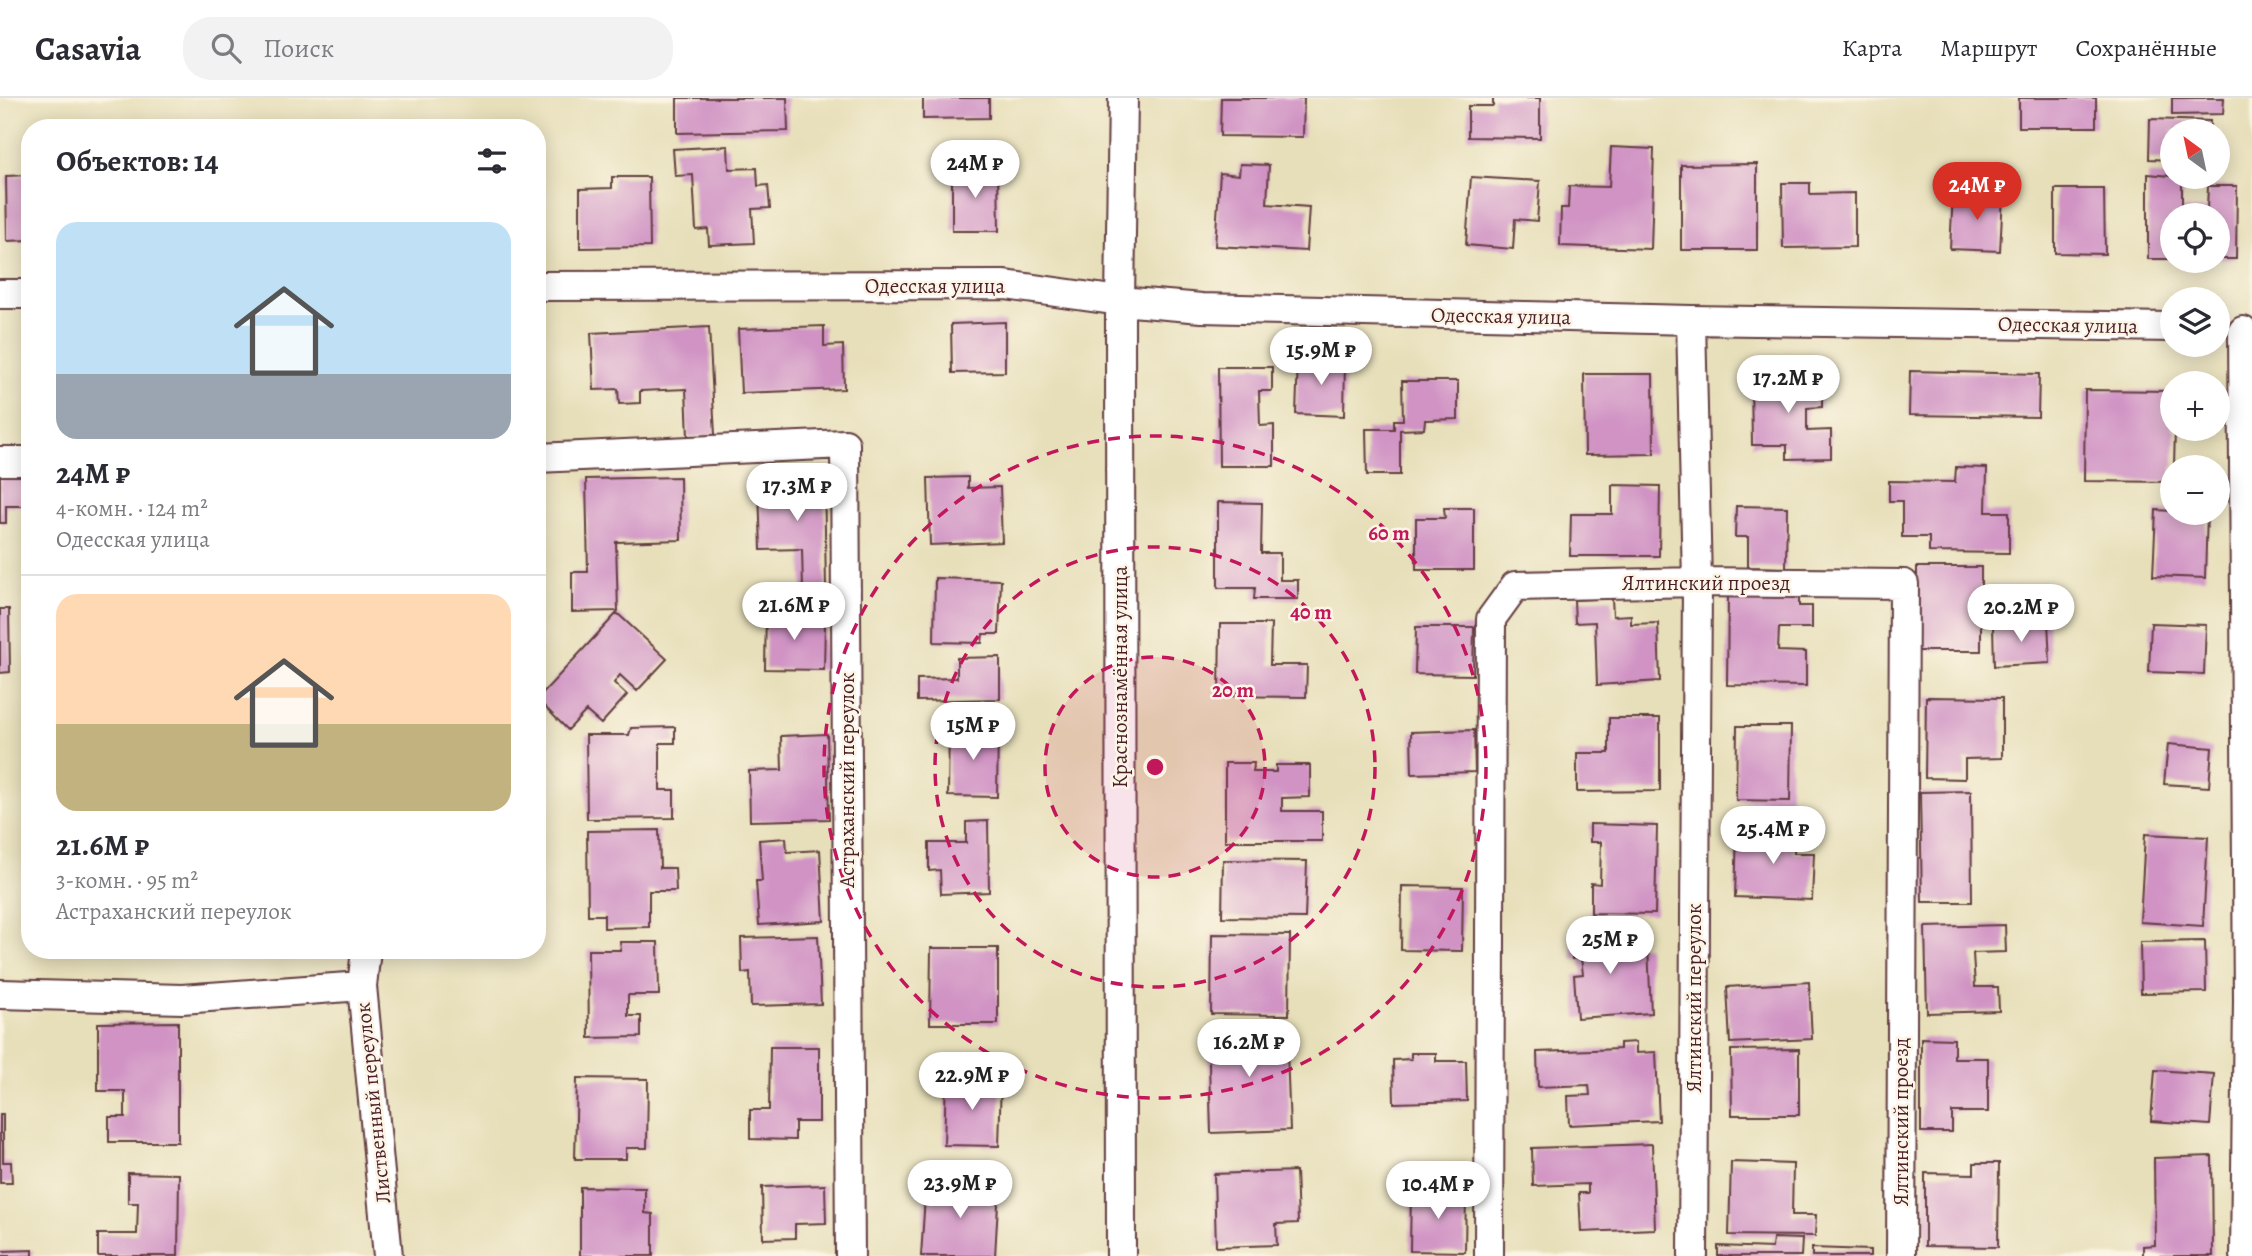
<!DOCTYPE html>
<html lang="ru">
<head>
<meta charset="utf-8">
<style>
  :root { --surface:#fff; --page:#f2f2f3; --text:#2b2b33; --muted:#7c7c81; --line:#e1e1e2; --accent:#d93025 }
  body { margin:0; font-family:Alegreya,serif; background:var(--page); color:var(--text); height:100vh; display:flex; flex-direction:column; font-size:26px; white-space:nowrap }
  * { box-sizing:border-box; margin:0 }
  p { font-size:23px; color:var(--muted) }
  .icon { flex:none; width:38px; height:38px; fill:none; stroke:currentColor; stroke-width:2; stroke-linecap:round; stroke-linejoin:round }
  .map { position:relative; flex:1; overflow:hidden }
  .details { position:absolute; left:21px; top:21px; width:525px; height:840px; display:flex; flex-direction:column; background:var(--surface); border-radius:28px; box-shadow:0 4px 18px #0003 }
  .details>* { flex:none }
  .needle { width:46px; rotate:327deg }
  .buttons { position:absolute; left:2160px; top:21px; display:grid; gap:14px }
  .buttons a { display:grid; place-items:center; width:70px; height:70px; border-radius:50%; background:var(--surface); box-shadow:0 4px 18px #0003; font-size:35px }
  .price { position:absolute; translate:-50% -60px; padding:0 16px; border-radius:24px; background:#fff; color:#222; font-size:23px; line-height:46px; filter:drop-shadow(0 2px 4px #0008) }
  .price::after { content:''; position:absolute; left:50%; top:42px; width:21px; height:16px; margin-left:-10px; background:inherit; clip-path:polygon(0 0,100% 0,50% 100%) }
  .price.current { background:var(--accent); color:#fff }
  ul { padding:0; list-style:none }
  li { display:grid; align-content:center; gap:14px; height:371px; padding:0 35px }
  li+li { border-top:2px solid var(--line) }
  li span { display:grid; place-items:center; height:217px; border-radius:21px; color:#555 }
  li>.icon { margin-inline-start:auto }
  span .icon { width:126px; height:126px; fill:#fffc; stroke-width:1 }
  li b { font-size:30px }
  h2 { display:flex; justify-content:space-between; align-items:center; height:84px; padding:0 35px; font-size:30px }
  header { display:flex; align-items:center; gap:42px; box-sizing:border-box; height:98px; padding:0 35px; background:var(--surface); border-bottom:2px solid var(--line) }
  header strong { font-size:33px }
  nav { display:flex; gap:38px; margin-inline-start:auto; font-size:24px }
  .search { width:490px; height:63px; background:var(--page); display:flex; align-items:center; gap:18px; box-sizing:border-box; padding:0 24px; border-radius:28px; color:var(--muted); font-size:26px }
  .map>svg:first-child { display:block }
  .building { fill:#d093c4 }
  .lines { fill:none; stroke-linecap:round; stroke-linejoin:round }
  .minor-casing { stroke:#623c40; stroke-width:32 }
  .minor { stroke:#fff; stroke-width:28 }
  .ring { fill:none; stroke:#c2185b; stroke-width:3.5; stroke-dasharray:12 9 }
  .labels { text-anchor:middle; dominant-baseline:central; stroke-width:5; stroke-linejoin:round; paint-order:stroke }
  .street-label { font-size:21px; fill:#4a1f2b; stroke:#fcf5e5 }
  .centre { fill:#c2185b; stroke:#fcf5e5; stroke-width:3.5 }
  .ring-label { font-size:21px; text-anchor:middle; font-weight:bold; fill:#c2185b; stroke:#fcf5e5; stroke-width:5; stroke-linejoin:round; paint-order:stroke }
</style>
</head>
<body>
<header>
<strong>Casavia</strong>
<div class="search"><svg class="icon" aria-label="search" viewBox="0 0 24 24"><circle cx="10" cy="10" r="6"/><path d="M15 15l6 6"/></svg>Поиск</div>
<nav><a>Карта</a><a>Маршрут</a><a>Сохранённые</a></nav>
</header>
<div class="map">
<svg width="2252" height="1158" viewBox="0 0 2252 1158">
  <rect width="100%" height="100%" fill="#fcf5e5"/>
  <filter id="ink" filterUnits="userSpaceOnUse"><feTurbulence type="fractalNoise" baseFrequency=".0143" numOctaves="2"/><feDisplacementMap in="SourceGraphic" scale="14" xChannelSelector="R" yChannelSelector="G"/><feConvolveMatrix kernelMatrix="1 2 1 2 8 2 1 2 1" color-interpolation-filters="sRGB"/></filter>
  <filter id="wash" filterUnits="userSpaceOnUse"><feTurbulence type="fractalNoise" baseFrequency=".00686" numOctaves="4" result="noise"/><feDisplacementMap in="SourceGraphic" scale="28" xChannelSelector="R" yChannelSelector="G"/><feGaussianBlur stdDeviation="1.57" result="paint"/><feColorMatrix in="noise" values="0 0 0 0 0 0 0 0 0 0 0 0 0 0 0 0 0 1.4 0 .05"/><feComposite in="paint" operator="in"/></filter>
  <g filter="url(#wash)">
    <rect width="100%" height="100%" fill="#e7dfba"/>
    <g id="blocks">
      <!-- building -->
      <path class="building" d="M 677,0 L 787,0 L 788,33 L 677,35 Z
        M 923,0 L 989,0 L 989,20 L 923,21 Z
        M 1221,0 L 1304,0 L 1303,39 L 1220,38 Z
        M 1493,0 L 1540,0 L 1540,40 L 1468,39 L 1468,8 L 1493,8 Z
        M 2019,0 L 2096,0 L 2096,29 L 2019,29 Z
        M 2172,0 L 2224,0 L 2223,16 L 2172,17 Z
        M 2150,21 L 2210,23 L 2210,33 L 2172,33 L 2172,62 L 2149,61 Z
        M 728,48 L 729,71 L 757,70 L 758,88 L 768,87 L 770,110 L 752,111 L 754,145 L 709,147 L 708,131 L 696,132 L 693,77 L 675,78 L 673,51 Z
        M 1611,49 L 1654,51 L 1651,151 L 1560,148 L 1561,110 L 1568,110 L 1569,88 L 1609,89 Z
        M 1240,66 L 1269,67 L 1267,106 L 1309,109 L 1306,153 L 1215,148 L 1220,75 L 1239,77 Z
        M 1757,66 L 1757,152 L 1681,152 L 1681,67 Z
        M 998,71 L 999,133 L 952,133 L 952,72 Z
        M 2148,76 L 2182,79 L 2182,111 L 2207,111 L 2208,88 L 2237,88 L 2236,161 L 2217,161 L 2217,117 L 2172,117 L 2172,161 L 2148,161 Z
        M 30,77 L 30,142 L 7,143 L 6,78 Z
        M 612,79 L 649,79 L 650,149 L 580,150 L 580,91 L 612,90 Z
        M 1471,79 L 1540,83 L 1537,123 L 1515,121 L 1513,151 L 1466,147 Z
        M 1782,85 L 1810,85 L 1810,96 L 1855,95 L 1855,149 L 1783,150 Z
        M 2055,91 L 2104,91 L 2105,156 L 2055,155 Z
        M 1953,95 L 2003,97 L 2000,153 L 1950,151 Z
        M 1005,224 L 1005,274 L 952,275 L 951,226 Z
        M 824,228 L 824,248 L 843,247 L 844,291 L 741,295 L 738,231 Z
        M 709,229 L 715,337 L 688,339 L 686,291 L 640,293 L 640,305 L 619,306 L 618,291 L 594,292 L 591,235 Z
        M 1298,261 L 1345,262 L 1344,318 L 1296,316 Z
        M 1218,269 L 1272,269 L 1272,293 L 1259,293 L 1260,328 L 1274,327 L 1274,368 L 1219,368 Z
        M 1910,273 L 2039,276 L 2038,319 L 1909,317 Z
        M 1584,276 L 1653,276 L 1654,356 L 1585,357 Z
        M 1822,278 L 1822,309 L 1807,310 L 1807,333 L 1831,332 L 1831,360 L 1787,361 L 1787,347 L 1752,347 L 1751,279 Z
        M 1402,283 L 1458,283 L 1458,321 L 1425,322 L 1424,331 L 1400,332 L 1400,377 L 1367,377 L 1366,331 L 1394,331 L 1394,322 L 1403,322 Z
        M 2085,292 L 2172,293 L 2172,331 L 2175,331 L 2174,369 L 2172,369 L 2172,384 L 2084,383 Z
        M 1956,369 L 1987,370 L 1986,414 L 2009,414 L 2009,455 L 1929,454 L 1929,439 L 1902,439 L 1902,403 L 1889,403 L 1889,383 L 1955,384 Z
        M 824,374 L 826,491 L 803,491 L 802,451 L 761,452 L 759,390 L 776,389 L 776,395 L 782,394 L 781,375 Z
        M 0,378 L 30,378 L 30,408 L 6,408 L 6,425 L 0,425 Z
        M 680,379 L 681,442 L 616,444 L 618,513 L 572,514 L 572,474 L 588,474 L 586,381 Z
        M 968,379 L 968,390 L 1000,389 L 1002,444 L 930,447 L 928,380 Z
        M 1612,387 L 1660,388 L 1659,458 L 1570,458 L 1571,416 L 1612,416 Z
        M 1218,404 L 1262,405 L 1261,455 L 1280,455 L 1280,482 L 1298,482 L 1298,501 L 1254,501 L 1255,490 L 1218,490 Z
        M 1736,408 L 1787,409 L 1786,470 L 1748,469 L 1748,439 L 1735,439 Z
        M 1444,410 L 1474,410 L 1474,472 L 1416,472 L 1416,420 L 1445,420 Z
        M 2156,412 L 2172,413 L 2172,415 L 2207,415 L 2205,480 L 2153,478 Z
        M 1917,469 L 1981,469 L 1981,553 L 1917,553 Z
        M 935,480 L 1001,482 L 999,536 L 983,536 L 982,545 L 934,544 Z
        M 1728,496 L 1799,496 L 1799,508 L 1812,508 L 1812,530 L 1779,530 L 1778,553 L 1806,554 L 1806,588 L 1727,587 Z
        M 1612,500 L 1613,518 L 1631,517 L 1631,526 L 1658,525 L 1660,583 L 1597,587 L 1595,524 L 1575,525 L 1574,502 Z
        M 0,511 L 9,511 L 10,574 L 0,575 Z
        M 766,511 L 793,512 L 793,521 L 825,522 L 824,572 L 765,571 Z
        M 617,515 L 667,561 L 637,593 L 620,577 L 614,585 L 627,597 L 601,626 L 586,613 L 568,632 L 537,601 Z
        M 2048,523 L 2050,565 L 1994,568 L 1993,526 Z
        M 2151,525 L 2206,527 L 2204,576 L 2149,574 Z
        M 1220,526 L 1271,526 L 1270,567 L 1307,567 L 1306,599 L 1219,598 Z
        M 1416,529 L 1474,529 L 1473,577 L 1415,576 Z
        M 1000,559 L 1000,601 L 917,603 L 917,581 L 957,580 L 957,560 Z
        M 1926,599 L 2002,600 L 2002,660 L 1965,661 L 1965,681 L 1925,680 Z
        M 1609,620 L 1660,620 L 1660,693 L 1577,694 L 1577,655 L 1609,655 Z
        M 1737,628 L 1791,628 L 1790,703 L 1736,702 Z
        M 675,629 L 675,645 L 660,645 L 660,692 L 674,692 L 674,720 L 587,721 L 586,637 L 629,637 L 631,630 Z
        M 949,629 L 998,630 L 997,699 L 948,698 Z
        M 1474,632 L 1475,674 L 1412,676 L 1411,634 Z
        M 827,636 L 829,721 L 750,723 L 749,673 L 782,672 L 781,638 Z
        M 2168,646 L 2212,650 L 2209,689 L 2164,686 Z
        M 1225,665 L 1254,665 L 1253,674 L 1276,674 L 1276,667 L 1310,667 L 1310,699 L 1282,700 L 1282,713 L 1322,713 L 1322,743 L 1225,743 Z
        M 1971,693 L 1972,804 L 1922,804 L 1920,694 Z
        M 988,723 L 989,794 L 941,796 L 940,772 L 929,773 L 929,745 L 966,745 L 966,724 Z
        M 1770,725 L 1795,725 L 1794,755 L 1814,755 L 1812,802 L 1735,799 L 1737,734 L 1769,735 Z
        M 1590,726 L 1657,728 L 1655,816 L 1591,815 L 1591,785 L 1600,786 L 1601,744 L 1590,744 Z
        M 659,732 L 660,770 L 675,770 L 676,793 L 649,793 L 649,829 L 604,830 L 604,817 L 588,817 L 587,733 Z
        M 2145,736 L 2208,739 L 2203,828 L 2140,824 Z
        M 786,740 L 787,754 L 820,752 L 824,823 L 759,827 L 756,783 L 762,783 L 759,742 Z
        M 1223,762 L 1307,763 L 1305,820 L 1222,819 Z
        M 1402,788 L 1463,789 L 1462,853 L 1401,852 Z
        M 2005,827 L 2006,854 L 1973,855 L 1975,889 L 1998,889 L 1999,913 L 1927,915 L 1925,829 Z
        M 1620,832 L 1621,849 L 1648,848 L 1651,915 L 1577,920 L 1574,877 L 1583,876 L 1581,860 L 1572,861 L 1571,834 Z
        M 1212,836 L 1290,837 L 1289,917 L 1211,916 Z
        M 818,838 L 821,906 L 751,908 L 750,874 L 742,875 L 741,840 Z
        M 2205,843 L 2206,894 L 2141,895 L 2140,844 Z
        M 620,844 L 658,844 L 659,897 L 628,897 L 628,918 L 641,918 L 641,939 L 589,940 L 588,852 L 621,852 Z
        M 931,850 L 998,850 L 998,926 L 930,926 Z
        M 1809,884 L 1812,941 L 1730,945 L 1727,889 Z
        M 178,924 L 178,1044 L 109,1044 L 109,1019 L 125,1019 L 125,993 L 98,993 L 98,925 Z
        M 1286,927 L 1290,1032 L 1211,1035 L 1208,930 Z
        M 1921,940 L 1954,941 L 1954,960 L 1988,960 L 1988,1014 L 1952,1014 L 1952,1034 L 1921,1034 Z
        M 1636,944 L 1636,955 L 1656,954 L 1659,1023 L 1569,1027 L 1568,998 L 1590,997 L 1589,987 L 1538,989 L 1537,954 L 1620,951 L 1620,945 Z
        M 770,949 L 819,949 L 819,1024 L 795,1024 L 795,1042 L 750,1041 L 750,1012 L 769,1012 Z
        M 1799,951 L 1799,1017 L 1732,1017 L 1731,952 Z
        M 1411,955 L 1436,955 L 1436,963 L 1466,963 L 1467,1003 L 1394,1005 L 1393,962 L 1411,961 Z
        M 2155,972 L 2214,976 L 2210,1027 L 2151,1023 Z
        M 946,979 L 1001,981 L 999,1048 L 944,1047 Z
        M 577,980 L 648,981 L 647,1050 L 626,1050 L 626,1061 L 575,1061 Z
        M 0,1016 L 3,1016 L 3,1064 L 11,1064 L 12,1085 L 0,1085 Z
        M 1652,1046 L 1655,1131 L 1581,1134 L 1579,1095 L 1588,1095 L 1588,1086 L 1533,1088 L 1532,1050 Z
        M 2212,1058 L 2213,1158 L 2143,1158 L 2143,1148 L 2155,1147 L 2154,1060 Z
        M 1731,1064 L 1793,1066 L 1792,1117 L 1816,1117 L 1815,1138 L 1729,1137 Z
        M 1974,1065 L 1999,1065 L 1998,1149 L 1925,1148 L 1925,1075 L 1974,1076 Z
        M 1296,1073 L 1298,1125 L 1276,1126 L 1277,1147 L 1216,1149 L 1214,1076 Z
        M 128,1075 L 179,1076 L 178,1158 L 98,1158 L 98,1136 L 137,1136 L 138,1105 L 128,1105 Z
        M 926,1084 L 999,1088 L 995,1158 L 921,1158 Z
        M 825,1087 L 826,1125 L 795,1126 L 795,1140 L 763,1141 L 762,1089 Z
        M 580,1089 L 645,1090 L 645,1115 L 653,1116 L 653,1158 L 580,1158 Z
        M 1411,1091 L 1466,1092 L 1465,1154 L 1410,1153 Z
        M 1773,1140 L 1802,1141 L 1801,1158 L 1718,1158 L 1718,1148 L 1772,1150 Z
        M 1812,1150 L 1870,1152 L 1870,1158 L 1812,1158 Z
        M 33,1152 L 33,1158 L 0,1158 L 0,1153 Z"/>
    </g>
  </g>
  <g filter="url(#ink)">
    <use href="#blocks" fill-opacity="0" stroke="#623c40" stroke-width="2"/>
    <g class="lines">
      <defs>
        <path id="minor" d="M 537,188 L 1005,187 L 1120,203 L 1202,210 L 1691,222 L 2172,229
          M 0,196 L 30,196
          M 1691,222 L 1697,484 L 1693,1158
          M 2243,233 L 2248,902 L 2245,1158
          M 537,360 L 845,346 L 850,1158
          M 0,363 L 30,363
          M 366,852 L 362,888 L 388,1158
          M 0,896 L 182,901 L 362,888
          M 1121,1158 L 1120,203 L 1123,0
          M 1489,1158 L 1491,521 L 1515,488 L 1697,484 L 1904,486 L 1901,1158"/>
      </defs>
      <!-- minor casing -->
      <use href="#minor" class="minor-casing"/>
      <!-- minor -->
      <use href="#minor" class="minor"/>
    </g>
  </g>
  <!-- distance rings -->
  <circle cx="1155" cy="669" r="110" fill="#c2185b" fill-opacity=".12"/>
  <g class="ring">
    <circle cx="1155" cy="669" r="110"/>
    <circle cx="1155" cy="669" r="220"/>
    <circle cx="1155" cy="669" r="331"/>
  </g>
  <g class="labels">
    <!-- street labels -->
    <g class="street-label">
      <text x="935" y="188">Одесская улица</text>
      <text transform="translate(1501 218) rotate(1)">Одесская улица</text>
      <text transform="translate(2068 227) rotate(1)">Одесская улица</text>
      <text x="1706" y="485">Ялтинский проезд</text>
      <text transform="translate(1120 579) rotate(-90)">Краснознамённая улица</text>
      <text transform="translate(847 682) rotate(-90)">Астраханский переулок</text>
      <text transform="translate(1694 900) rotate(-90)">Ялтинский переулок</text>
      <text transform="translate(373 1005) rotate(-96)">Лиственный переулок</text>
      <text transform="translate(1901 1024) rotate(-90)">Ялтинский проезд</text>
    </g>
  </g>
  <circle cx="1155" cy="669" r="10" class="centre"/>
  <g class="ring-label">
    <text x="1389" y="442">60 m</text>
    <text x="1311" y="521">40 m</text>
    <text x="1233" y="599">20 m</text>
  </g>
</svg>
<div class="buttons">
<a><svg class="needle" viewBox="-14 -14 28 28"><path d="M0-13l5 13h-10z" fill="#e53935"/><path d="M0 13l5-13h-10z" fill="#7c7c81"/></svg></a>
<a><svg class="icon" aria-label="locate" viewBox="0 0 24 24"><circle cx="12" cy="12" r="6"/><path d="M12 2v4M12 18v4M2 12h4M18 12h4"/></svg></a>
<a><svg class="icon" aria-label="layers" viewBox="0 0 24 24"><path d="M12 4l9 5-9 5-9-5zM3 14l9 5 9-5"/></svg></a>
<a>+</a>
<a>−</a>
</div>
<b class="price" style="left:975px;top:102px">24M ₽</b>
<b class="price current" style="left:1977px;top:124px">24M ₽</b>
<b class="price" style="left:1321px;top:289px">15.9M ₽</b>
<b class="price" style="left:1788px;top:317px">17.2M ₽</b>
<b class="price" style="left:797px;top:425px">17.3M ₽</b>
<b class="price" style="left:794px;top:544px">21.6M ₽</b>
<b class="price" style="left:2021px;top:546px">20.2M ₽</b>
<b class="price" style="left:973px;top:664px">15M ₽</b>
<b class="price" style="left:1773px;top:768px">25.4M ₽</b>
<b class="price" style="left:1610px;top:878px">25M ₽</b>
<b class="price" style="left:1249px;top:981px">16.2M ₽</b>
<b class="price" style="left:972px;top:1014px">22.9M ₽</b>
<b class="price" style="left:960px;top:1122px">23.9M ₽</b>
<b class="price" style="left:1438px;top:1123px">10.4M ₽</b>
<section class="details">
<h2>Объектов: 14<svg class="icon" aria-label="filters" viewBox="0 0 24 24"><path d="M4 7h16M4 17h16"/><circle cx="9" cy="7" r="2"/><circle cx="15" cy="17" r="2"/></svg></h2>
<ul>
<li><span style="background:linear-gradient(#bfe0f5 70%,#9aa5b1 0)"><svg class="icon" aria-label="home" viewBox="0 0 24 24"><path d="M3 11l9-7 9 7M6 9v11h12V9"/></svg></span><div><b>24M ₽</b><p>4-комн. · 124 m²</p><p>Одесская улица</p></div></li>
<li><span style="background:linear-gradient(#ffd9b3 60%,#c2b280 0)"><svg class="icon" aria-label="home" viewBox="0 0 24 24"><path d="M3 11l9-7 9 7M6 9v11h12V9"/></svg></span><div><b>21.6M ₽</b><p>3-комн. · 95 m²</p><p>Астраханский переулок</p></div></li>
</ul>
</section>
</div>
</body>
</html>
